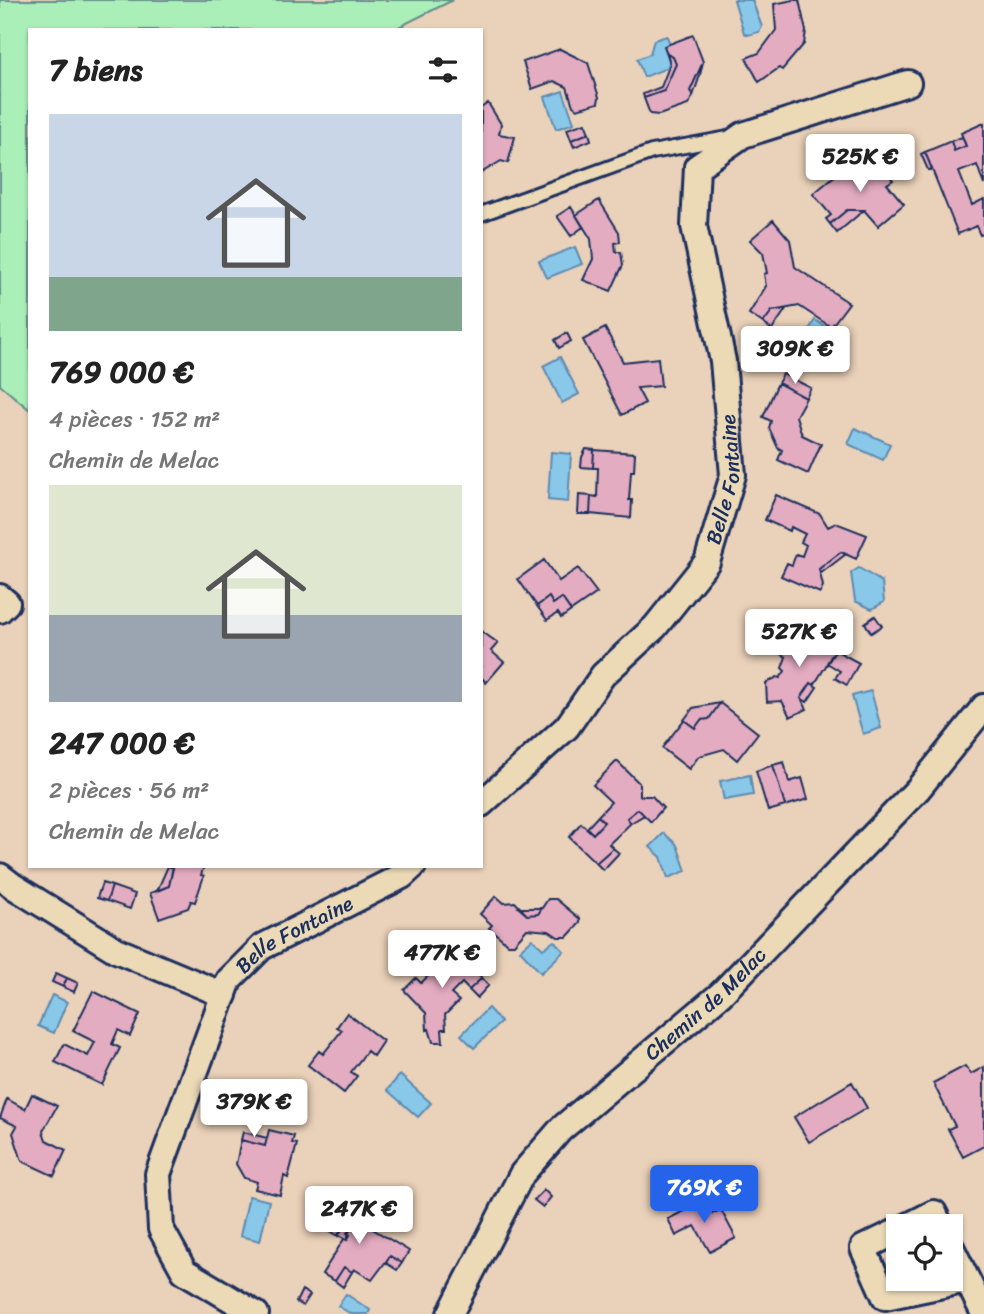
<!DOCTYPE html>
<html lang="fr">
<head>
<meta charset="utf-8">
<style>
  :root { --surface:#fff; --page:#f2f2f2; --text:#222; --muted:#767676; --accent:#2563eb }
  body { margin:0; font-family:Sriracha,sans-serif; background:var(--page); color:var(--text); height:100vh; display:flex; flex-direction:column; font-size:26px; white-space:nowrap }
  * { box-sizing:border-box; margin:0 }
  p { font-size:23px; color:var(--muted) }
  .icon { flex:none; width:38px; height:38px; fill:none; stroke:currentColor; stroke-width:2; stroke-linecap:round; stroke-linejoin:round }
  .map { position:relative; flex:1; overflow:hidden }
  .side { position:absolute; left:28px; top:28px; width:455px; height:840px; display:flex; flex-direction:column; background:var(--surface); border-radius:0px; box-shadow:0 2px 5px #0004 }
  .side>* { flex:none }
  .fabs { position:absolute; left:886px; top:1214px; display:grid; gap:14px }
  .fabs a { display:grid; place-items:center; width:77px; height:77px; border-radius:0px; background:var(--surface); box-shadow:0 2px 5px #0004; font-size:35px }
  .price { position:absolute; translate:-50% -60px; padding:0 16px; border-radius:7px; background:#fff; color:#222; font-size:23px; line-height:46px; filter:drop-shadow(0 2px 4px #0008) }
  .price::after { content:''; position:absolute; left:50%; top:42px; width:21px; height:16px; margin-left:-10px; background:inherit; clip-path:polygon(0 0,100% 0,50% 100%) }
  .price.active { background:var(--accent); color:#fff }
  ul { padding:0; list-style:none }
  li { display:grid; align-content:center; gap:14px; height:371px; padding:0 21px }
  li span { display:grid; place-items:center; height:217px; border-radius:0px; color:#555 }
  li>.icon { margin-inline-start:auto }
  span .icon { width:126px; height:126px; fill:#fffc; stroke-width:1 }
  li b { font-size:30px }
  h2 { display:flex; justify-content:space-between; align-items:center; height:84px; padding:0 21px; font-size:30px }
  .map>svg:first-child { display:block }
  .green { fill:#aaeeb8; stroke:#628e8b; stroke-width:2 }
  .water { fill:#89c8e9; stroke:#5d8bb1; stroke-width:2 }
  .building { fill:#e4acc0; stroke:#1b2f5e; stroke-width:2 }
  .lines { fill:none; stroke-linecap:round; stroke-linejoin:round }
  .lane-casing { stroke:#1b2f5e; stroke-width:18 }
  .street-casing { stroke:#1b2f5e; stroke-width:30 }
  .lane { stroke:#ecdab7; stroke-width:12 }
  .street { stroke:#ecdab7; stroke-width:24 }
  .labels { text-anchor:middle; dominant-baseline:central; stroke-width:5; stroke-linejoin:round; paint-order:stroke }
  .street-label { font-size:21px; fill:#1b2f5e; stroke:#ecdab7 }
</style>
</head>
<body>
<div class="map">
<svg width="984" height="1314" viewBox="0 0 984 1314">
  <rect width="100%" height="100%" fill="#ead1b9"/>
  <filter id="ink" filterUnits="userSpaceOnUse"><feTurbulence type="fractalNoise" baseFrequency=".0143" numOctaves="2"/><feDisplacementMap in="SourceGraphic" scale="14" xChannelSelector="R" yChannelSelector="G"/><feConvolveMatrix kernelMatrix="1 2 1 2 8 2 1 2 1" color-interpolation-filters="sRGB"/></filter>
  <g filter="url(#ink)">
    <!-- green -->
    <path class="green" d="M 0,0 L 453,0 L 393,30 L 30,30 L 30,410 L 0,385 Z"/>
    <!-- water -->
    <path class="water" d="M 734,0 L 752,0 L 762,27 L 759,32 L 748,35 L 744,33 Z
      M 667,36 L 673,54 L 667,68 L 644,77 L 637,59 L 650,54 L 654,40 Z
      M 563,91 L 574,123 L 556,129 L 545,97 Z
      M 575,247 L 582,264 L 547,278 L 539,261 Z
      M 815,320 L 845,339 L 834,355 L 805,336 Z
      M 560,357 L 579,394 L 562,403 L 543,366 Z
      M 855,428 L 890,444 L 883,460 L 848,444 Z
      M 551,452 L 571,454 L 568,502 L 548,500 Z
      M 859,568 L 882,582 L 884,602 L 872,609 L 855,601 L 851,573 Z
      M 871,691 L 881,728 L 863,734 L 852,696 Z
      M 750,775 L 753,795 L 724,800 L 720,781 Z
      M 664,833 L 677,845 L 686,871 L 668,878 L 661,857 L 650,847 Z
      M 532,939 L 543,949 L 554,941 L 564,951 L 541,973 L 520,950 Z
      M 52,995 L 67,1002 L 54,1033 L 38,1026 Z
      M 488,1008 L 501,1022 L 474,1048 L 461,1035 Z
      M 400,1075 L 431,1103 L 418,1117 L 387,1090 Z
      M 249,1196 L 269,1201 L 260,1241 L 240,1236 Z
      M 346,1294 L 370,1310 L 368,1314 L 351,1314 L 338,1306 Z"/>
    <!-- building -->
    <path class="building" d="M 793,0 L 799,0 L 806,31 L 804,44 L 782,70 L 779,68 L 759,82 L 746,58 L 759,53 L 776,30 L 774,4 Z
      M 693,35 L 703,62 L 690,91 L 693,96 L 688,105 L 659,115 L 650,114 L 644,98 L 664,91 L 676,64 L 673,57 L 667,54 L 664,46 Z
      M 560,49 L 588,63 L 599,97 L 598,103 L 577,109 L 573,106 L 567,87 L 554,81 L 532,89 L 523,62 Z
      M 667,54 L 673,57 L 676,64 L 664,91 L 644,98 L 643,94 L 661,87 L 670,64 Z
      M 703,62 L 700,75 L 693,96 L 690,91 Z
      M 488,103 L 501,124 L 499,134 L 515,137 L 508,163 L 501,161 L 481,173 L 481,108 Z
      M 585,123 L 589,133 L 571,140 L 567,129 Z
      M 984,123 L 984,185 L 977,165 L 959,172 L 972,205 L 984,199 L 984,234 L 980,235 L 976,226 L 958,234 L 925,152 L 951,141 L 954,151 L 966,146 L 961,133 Z
      M 589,133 L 591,140 L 574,147 L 571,140 Z
      M 962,137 L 966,146 L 954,151 L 951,141 Z
      M 925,152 L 932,169 L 928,170 L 921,154 Z
      M 875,158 L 893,180 L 887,184 L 904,204 L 878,226 L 864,210 L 847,210 L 830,224 L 826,219 L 831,215 L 813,194 L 844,168 L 852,177 Z
      M 599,200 L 619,232 L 620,242 L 615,243 L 616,252 L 621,252 L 623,265 L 611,291 L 583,280 L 593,259 L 591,239 L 576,215 Z
      M 571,207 L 583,227 L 571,236 L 557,216 Z
      M 847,210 L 864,210 L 837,233 L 830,224 Z
      M 773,220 L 790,240 L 795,267 L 849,303 L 831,327 L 799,306 L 772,311 L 763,323 L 749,314 L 766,286 L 764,274 L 767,273 L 763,253 L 750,240 Z
      M 786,309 L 772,330 L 763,323 L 772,311 Z
      M 605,328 L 623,362 L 658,358 L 661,386 L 637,388 L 645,403 L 622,415 L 583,340 Z
      M 567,333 L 571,341 L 559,348 L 555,340 Z
      M 783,374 L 811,388 L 806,398 L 778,383 Z
      M 778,383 L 806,398 L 796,416 L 802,435 L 821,444 L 808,474 L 778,460 L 782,450 L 778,448 L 769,428 L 771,421 L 763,417 Z
      M 586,449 L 594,450 L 593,468 L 581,467 L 582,457 Z
      M 594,450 L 635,453 L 634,471 L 631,471 L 629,500 L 632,500 L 631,518 L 590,514 L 591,496 L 597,497 L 598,468 L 593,468 Z
      M 579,495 L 591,496 L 590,514 L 578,514 Z
      M 776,495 L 820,514 L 828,527 L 836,523 L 867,535 L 856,559 L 841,552 L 819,569 L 823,586 L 820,593 L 781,576 L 787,563 L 792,565 L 796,554 L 802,556 L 806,545 L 801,542 L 805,534 L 791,527 L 790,531 L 765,520 Z
      M 841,552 L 846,554 L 820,574 L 819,569 Z
      M 544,560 L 559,581 L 578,568 L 597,593 L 571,611 L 562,598 L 553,604 L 549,597 L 537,606 L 518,579 Z
      M 549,597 L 553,604 L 562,598 L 571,611 L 561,618 L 558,613 L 547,620 L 537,606 Z
      M 875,616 L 882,626 L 871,633 L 865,623 Z
      M 789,619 L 806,628 L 797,642 L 781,633 Z
      M 806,628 L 837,648 L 814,685 L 811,683 L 801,698 L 807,709 L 790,717 L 782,701 L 767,702 L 766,683 L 777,677 L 780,678 L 785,671 L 782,668 L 786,657 L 772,648 L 781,633 L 797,642 Z
      M 481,631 L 498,643 L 491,651 L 504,662 L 486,683 L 483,679 L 481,681 Z
      M 835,650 L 859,663 L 847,685 L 835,678 L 840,671 L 827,663 Z
      M 811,683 L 817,687 L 807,702 L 801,698 Z
      M 720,703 L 758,733 L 737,760 L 724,749 L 699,756 L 689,769 L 662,748 L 684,720 L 695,728 L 701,720 L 709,719 Z
      M 720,703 L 709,719 L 701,720 L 695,728 L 684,720 L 693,708 Z
      M 617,761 L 640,784 L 640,796 L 652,796 L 663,808 L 651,822 L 638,809 L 627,818 L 631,823 L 609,844 L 613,848 L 596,863 L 569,837 L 581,823 L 593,834 L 604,822 L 598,816 L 611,802 L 593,785 Z
      M 784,762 L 789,782 L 802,778 L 808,799 L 785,806 L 773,765 Z
      M 773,765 L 785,806 L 768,811 L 756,771 Z
      M 638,809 L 644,815 L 631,823 L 627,818 Z
      M 598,816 L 604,822 L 593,834 L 587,828 Z
      M 613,848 L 619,853 L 603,870 L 596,863 Z
      M 168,866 L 173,868 L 169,886 L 157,891 Z
      M 173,866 L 204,866 L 201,875 L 204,876 L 195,902 L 191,901 L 188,908 L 159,918 L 150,893 L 169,886 Z
      M 102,883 L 112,886 L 107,901 L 97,898 Z
      M 112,886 L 135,894 L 130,909 L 107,901 Z
      M 496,896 L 504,903 L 515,902 L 527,915 L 538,914 L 548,899 L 556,899 L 580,919 L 580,923 L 567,937 L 558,937 L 549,931 L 527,929 L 514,944 L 508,944 L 489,928 L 492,925 L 480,914 Z
      M 519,908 L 542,908 L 538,914 L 527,915 Z
      M 450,945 L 482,978 L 469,990 L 462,983 L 451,994 L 459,1001 L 445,1015 L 446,1029 L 442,1029 L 443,1042 L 433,1042 L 429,1029 L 427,1030 L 426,1013 L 404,990 L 416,978 L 421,983 L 441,963 L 436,959 Z
      M 56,973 L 67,978 L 63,987 L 52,982 Z
      M 67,978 L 78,983 L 74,992 L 63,987 Z
      M 482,978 L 489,985 L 477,998 L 469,990 Z
      M 93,991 L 140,1014 L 130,1036 L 118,1030 L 112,1044 L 120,1048 L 102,1085 L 55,1062 L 64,1044 L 88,1056 L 95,1042 L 73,1031 Z
      M 347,1013 L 383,1041 L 373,1056 L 367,1051 L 351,1072 L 357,1076 L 344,1093 L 308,1065 L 319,1051 L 323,1054 L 342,1030 L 337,1027 Z
      M 965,1066 L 971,1074 L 984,1067 L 984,1146 L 963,1157 L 948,1129 L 955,1126 L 933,1083 Z
      M 852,1082 L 867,1108 L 809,1142 L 794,1117 Z
      M 32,1094 L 57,1106 L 43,1131 L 46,1140 L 66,1150 L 54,1176 L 22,1161 L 13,1133 L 17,1126 L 0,1118 L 7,1099 L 25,1109 Z
      M 269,1130 L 294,1136 L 292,1143 L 297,1144 L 288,1178 L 284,1176 L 280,1195 L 255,1189 L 257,1182 L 244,1178 L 236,1164 L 241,1140 L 265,1146 Z
      M 243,1132 L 267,1138 L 265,1146 L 241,1140 Z
      M 544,1190 L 551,1197 L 543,1207 L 534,1200 Z
      M 706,1200 L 713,1213 L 721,1210 L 736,1238 L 710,1252 L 695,1226 L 676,1236 L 668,1219 Z
      M 338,1202 L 370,1222 L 368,1226 L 409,1251 L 402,1263 L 390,1256 L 372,1280 L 354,1269 L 352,1272 L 344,1267 L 335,1281 L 322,1274 L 344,1239 L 347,1240 L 350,1235 L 347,1233 L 350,1229 L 344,1226 L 338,1236 L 323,1226 Z
      M 344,1226 L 350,1229 L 347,1240 L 338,1235 Z
      M 390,1256 L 402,1263 L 397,1270 L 386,1263 Z
      M 344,1267 L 352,1272 L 343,1287 L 335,1281 Z
      M 302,1290 L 310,1295 L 303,1306 L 296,1302 Z"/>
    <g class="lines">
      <defs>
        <path id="lane" d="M 481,214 L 652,152 L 728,138"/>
        <g id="street">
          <path d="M 0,597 L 7,603 L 0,610"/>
          <path id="s1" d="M 481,804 L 567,727 L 603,675 L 655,627 L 707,562 L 733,475 L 723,361 L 694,226 L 697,167 L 743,135 L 908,83"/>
          <path d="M 0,876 L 13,886 L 116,950 L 224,995"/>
          <path d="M 906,1227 L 934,1213 L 941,1227"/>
          <path d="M 898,1231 L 863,1248 L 885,1297 L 967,1280"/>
          <path d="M 950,1245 L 984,1314"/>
          <path id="s2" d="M 256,1314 L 184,1271 L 161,1229 L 158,1174 L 229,980 L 262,947 L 402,876 L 413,866"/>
          <path id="s3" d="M 450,1314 L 522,1174 L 561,1129 L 721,994 L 918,789 L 984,707"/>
        </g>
      </defs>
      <!-- lane casing -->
      <use href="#lane" class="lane-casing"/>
      <!-- street casing -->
      <use href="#street" class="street-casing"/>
      <!-- lane -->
      <use href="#lane" class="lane"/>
      <!-- street -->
      <use href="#street" class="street"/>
    </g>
  </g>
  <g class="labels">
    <!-- street labels -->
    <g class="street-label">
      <text stroke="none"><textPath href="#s1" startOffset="418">Belle Fontaine</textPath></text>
      <text stroke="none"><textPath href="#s2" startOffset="474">Belle Fontaine</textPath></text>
      <text stroke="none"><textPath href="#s3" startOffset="408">Chemin de Melac</textPath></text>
    </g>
  </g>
</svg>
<div class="fabs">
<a><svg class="icon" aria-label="locate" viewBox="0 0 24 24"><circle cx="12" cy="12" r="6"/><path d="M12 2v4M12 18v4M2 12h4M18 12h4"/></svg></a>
</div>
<b class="price" style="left:860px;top:194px">525K €</b>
<b class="price" style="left:795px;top:386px">309K €</b>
<b class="price" style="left:799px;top:669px">527K €</b>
<b class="price" style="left:442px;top:990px">477K €</b>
<b class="price" style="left:254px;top:1139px">379K €</b>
<b class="price active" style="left:704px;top:1225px">769K €</b>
<b class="price" style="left:359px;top:1246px">247K €</b>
<section class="side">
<h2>7 biens<svg class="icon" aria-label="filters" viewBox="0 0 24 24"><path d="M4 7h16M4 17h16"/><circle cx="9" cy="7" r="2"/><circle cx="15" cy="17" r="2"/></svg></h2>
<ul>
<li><span style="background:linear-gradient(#c9d6e8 75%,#7fa58c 0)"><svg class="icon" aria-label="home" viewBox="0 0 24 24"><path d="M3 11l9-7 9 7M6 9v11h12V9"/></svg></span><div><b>769 000 €</b><p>4 pièces · 152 m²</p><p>Chemin de Melac</p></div></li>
<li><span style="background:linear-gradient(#dfe7d0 60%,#9aa5b1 0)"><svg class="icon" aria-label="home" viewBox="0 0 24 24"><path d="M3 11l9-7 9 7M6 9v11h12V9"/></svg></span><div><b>247 000 €</b><p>2 pièces · 56 m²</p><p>Chemin de Melac</p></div></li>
</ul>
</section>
</div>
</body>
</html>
